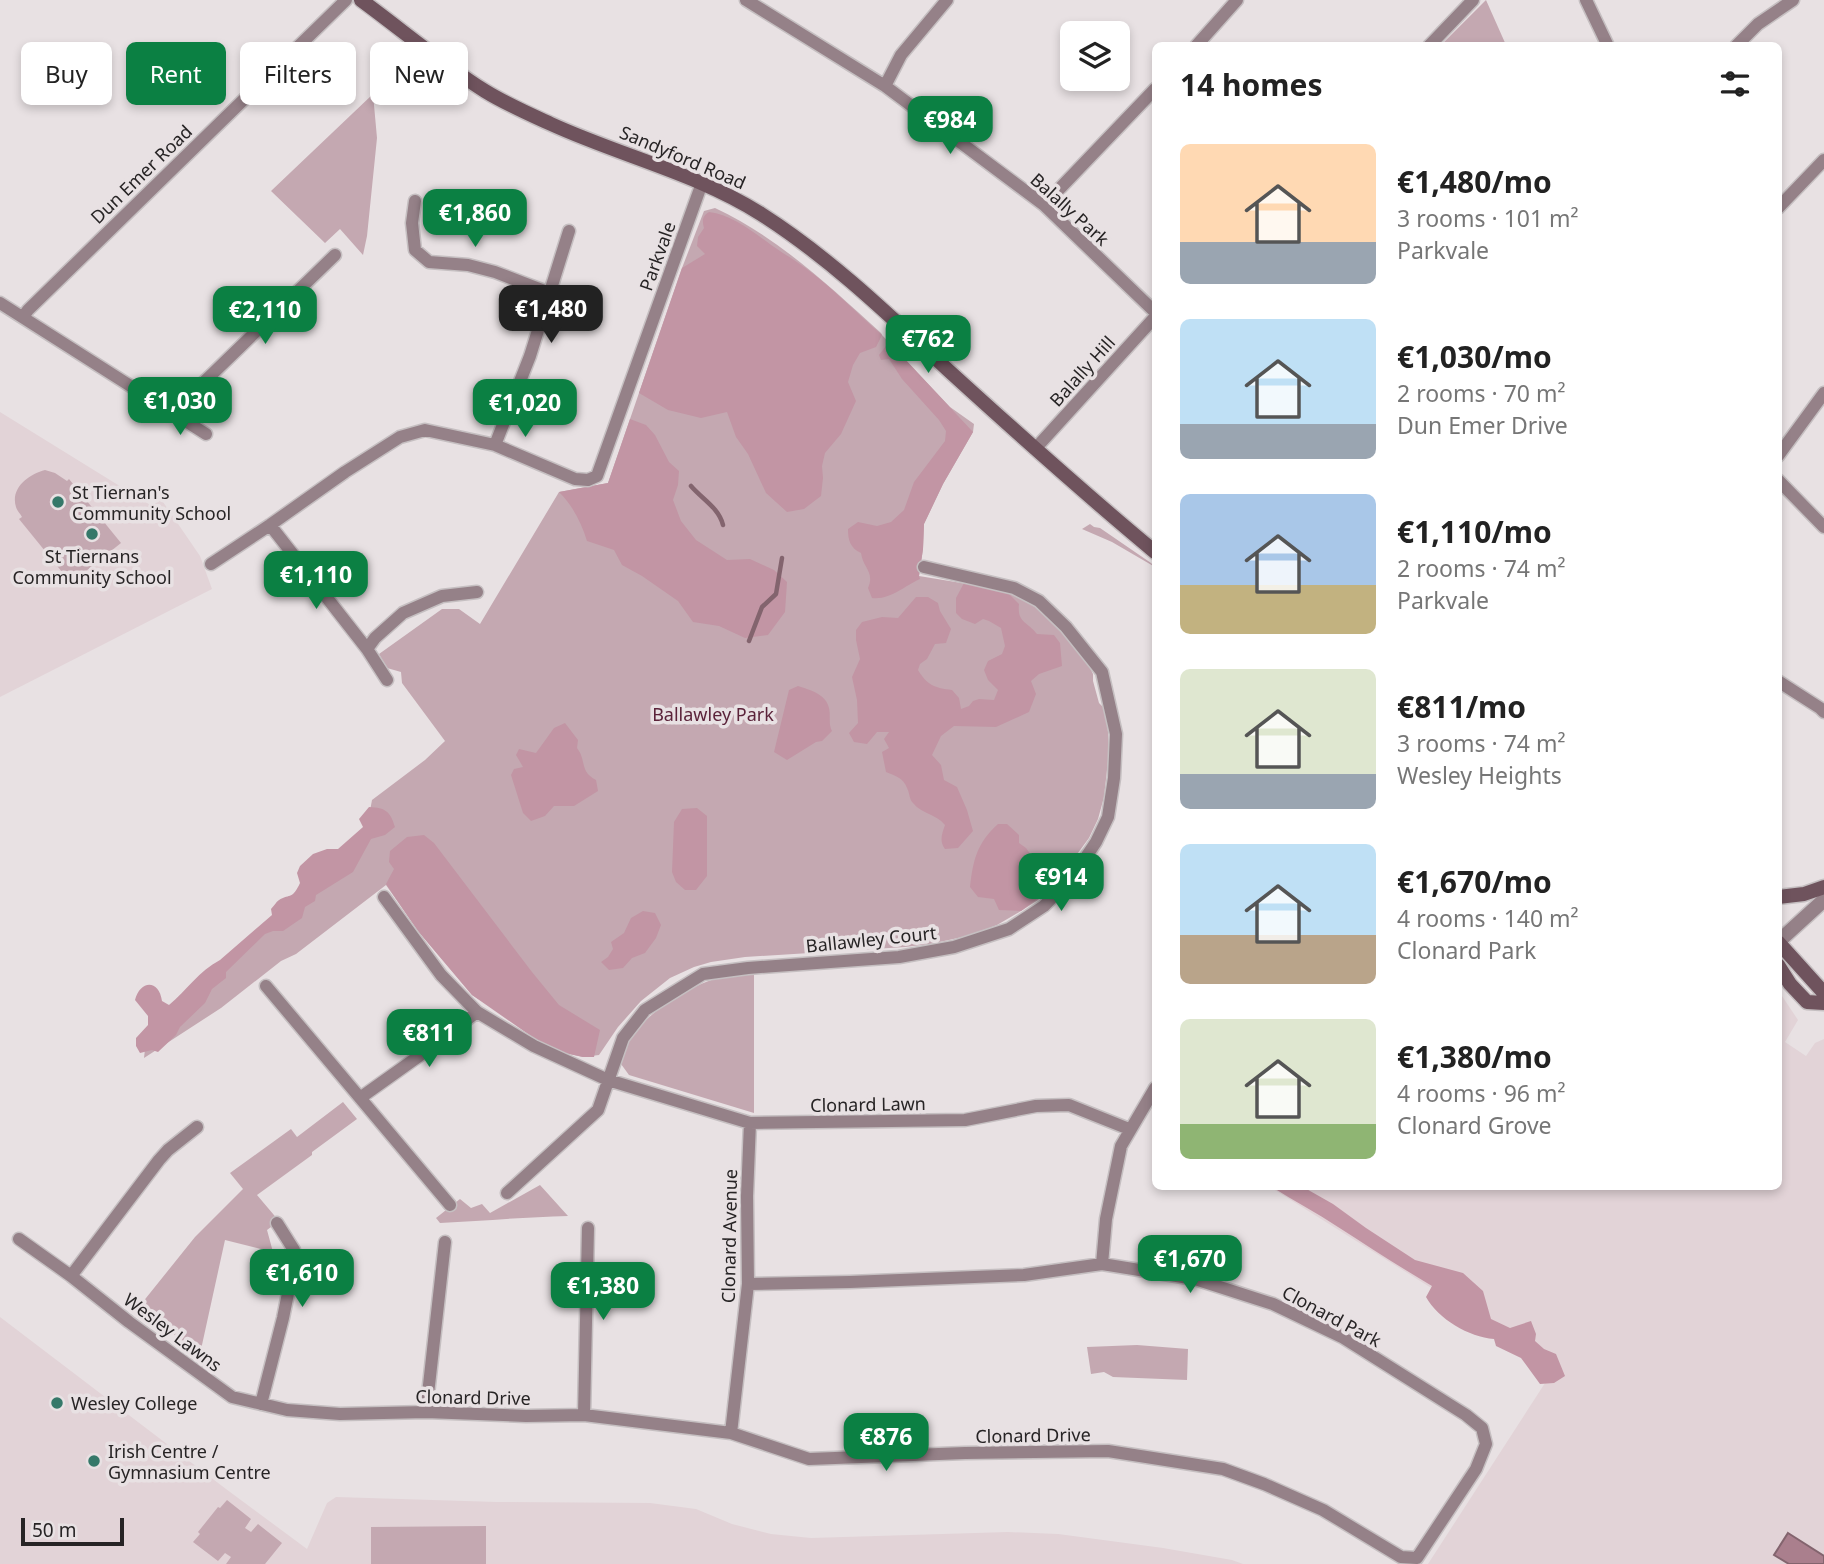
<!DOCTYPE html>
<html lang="en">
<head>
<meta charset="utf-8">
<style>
  :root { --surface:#fff; --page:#f2f2f2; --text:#222; --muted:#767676; --accent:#0b8043 }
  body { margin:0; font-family:"Noto Sans",sans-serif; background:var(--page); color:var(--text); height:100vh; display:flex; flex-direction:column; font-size:26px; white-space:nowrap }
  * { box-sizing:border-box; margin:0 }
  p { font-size:23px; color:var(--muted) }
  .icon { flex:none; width:38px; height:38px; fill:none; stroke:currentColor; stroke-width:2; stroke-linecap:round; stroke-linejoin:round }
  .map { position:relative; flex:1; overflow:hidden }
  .sheet { position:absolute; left:1152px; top:42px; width:630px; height:1148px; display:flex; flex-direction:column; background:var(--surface); border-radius:10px; box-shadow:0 4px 10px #0003 }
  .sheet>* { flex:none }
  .guide { position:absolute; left:21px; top:42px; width:665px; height:63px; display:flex; gap:14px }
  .tools { position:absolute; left:1060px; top:21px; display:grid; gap:14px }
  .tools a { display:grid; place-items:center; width:70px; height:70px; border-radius:10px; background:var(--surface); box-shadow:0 4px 10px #0003; font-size:35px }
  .scale { position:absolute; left:21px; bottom:18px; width:103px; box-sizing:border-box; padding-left:7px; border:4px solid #272425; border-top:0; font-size:19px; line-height:24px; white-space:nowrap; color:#272425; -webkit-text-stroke:5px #e8e1e3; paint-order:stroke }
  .price { position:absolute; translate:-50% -60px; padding:0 16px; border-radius:14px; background:var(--accent); color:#fff; font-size:23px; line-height:46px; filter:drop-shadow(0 2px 4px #0008) }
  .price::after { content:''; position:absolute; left:50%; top:42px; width:21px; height:16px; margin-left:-10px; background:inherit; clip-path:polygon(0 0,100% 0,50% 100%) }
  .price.current { background:#222; color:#fff }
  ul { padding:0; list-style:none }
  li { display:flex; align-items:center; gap:21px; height:175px; padding:0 28px }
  li span { display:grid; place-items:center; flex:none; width:196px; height:140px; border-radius:10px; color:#555 }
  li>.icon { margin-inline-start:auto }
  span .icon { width:84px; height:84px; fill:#fffc; stroke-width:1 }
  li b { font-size:30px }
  h2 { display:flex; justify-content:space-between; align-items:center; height:84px; padding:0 28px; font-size:30px }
  .pill { padding:0 24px; border-radius:10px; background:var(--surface); box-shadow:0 4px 10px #0003; font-size:24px; line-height:63px }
  .pill.current { background:var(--accent); color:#fff }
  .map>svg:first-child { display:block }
  .built { fill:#e2d3d7 }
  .green { fill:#c4a8b1 }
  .forest { fill:#c295a4 }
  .water { fill:#aa7f8d; stroke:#83646e; stroke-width:2 }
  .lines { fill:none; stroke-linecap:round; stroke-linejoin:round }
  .stream { stroke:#83646e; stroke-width:4.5 }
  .minor-casing { stroke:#c5bfc1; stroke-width:15 }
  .tertiary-casing { stroke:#c5bfc1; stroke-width:17 }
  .secondary-casing { stroke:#c5bfc1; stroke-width:17 }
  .minor { stroke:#958188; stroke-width:12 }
  .tertiary { stroke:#958188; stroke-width:14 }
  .secondary { stroke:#6f535d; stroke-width:14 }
  .poi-dot { fill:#357869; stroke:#e8e1e3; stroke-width:2.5 }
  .labels { text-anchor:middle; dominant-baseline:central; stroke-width:7; stroke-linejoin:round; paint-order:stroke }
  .street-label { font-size:18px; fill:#272425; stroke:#e8e1e3 }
  .poi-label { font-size:18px; fill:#272425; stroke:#e8e1e3; text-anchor:start }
  .park-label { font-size:18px; fill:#5b233a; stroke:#e8e1e3 }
</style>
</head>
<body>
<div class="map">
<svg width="1824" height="1564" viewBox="0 0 1824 1564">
  <rect width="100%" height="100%" fill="#e8e1e3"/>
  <!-- built -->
  <path class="built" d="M 0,412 L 152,506 L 161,499 L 200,556 L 212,589 L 0,697 Z
    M 1778,990 L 1798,1020 L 1785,1042 L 1806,1056 L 1815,1043 L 1824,1039 L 1824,1564 L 1428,1564 L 1556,1366 L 1270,1187 L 1778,1186 Z
    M 0,1317 L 226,1489 L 307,1549 L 327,1503 L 336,1497 L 497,1502 L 650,1503 L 696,1509 L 732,1524 L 771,1534 L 811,1538 L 1008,1532 L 1058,1534 L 1163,1548 L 1232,1560 L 1243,1564 L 0,1564 Z"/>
  <!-- green -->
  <path class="green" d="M 1486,0 L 1506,45 L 1441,45 Z
    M 373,94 L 377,138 L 367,236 L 363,255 L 340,229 L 325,243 L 271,191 Z
    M 715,208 C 779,238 829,286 881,333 L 882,335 L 950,407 L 974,424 L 973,432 L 943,484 L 924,524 L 923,549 L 919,576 L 998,589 L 1025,599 L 1050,619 L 1083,653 L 1093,674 L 1093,681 L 1099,703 L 1104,708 L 1108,731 L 1109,752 L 1104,797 L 1098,819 L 1089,838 L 1058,880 L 1038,900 L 1021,911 L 997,925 L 972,935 L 930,944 L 905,947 L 745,957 L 711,962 L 694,967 L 670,978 L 641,1001 L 618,1027 L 599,1055 L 583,1057 L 565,1053 L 472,995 L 418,931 L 386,885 L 296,954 L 281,961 L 221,1008 L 144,1058 L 145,1049 L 367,827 L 372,800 L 425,760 L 445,741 L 402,683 L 401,672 L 387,668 L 379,654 L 442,609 L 459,609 L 480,624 L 559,492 L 608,483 L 682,268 L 704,211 Z
    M 45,470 L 55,473 L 67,481 L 69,479 L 121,543 L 71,583 L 19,519 L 22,517 C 20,513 17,511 16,507 C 10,488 29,474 45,470 Z
    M 1090,524 L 1094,527 L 1100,528 L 1151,563 L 1155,567 L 1112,542 L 1082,529 Z
    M 740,974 L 754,974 L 754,1113 L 629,1075 L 621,1064 C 623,1026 684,987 718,978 C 725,976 733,975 740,974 Z
    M 343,1102 L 357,1119 L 312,1152 L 312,1155 L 257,1195 L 279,1221 L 267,1230 L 273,1252 L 225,1240 L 200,1354 L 138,1308 L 195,1237 L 243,1189 L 230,1173 L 291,1129 L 297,1137 Z
    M 540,1185 L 568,1216 C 525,1217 483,1221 440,1223 L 436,1218 L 460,1199 L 471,1208 L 482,1204 L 490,1213 Z
    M 1137,1345 L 1188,1349 L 1187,1380 L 1113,1377 L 1104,1372 L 1091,1374 L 1087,1347 Z
    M 227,1500 L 251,1519 L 245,1528 L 251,1532 L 258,1524 L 282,1543 L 265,1564 L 226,1564 L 231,1557 L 225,1553 L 218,1561 L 193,1542 L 200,1534 L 198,1532 L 218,1507 L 220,1508 Z
    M 486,1526 L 486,1564 L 371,1564 L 371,1527 Z"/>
  <!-- forest -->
  <path class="forest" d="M 709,212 C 735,215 759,237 780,251 C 784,254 790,257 794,260 C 826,281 853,310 882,335 L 876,347 L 860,353 L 853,365 L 848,382 L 856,401 L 841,434 L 825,453 L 822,466 L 823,478 L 821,496 L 804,509 L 787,512 L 766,493 L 748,454 L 736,437 L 727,412 L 701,418 L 668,410 L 639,393 L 682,268 L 705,254 L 697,246 L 698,237 L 704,228 C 702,221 702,216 709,212 Z
    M 889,342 L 973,432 L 943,484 L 924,524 L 923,549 L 919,576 L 920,579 C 904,586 891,600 872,598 L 868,588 C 875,572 863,568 861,553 C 850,548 848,540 848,529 L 858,522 L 877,526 L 891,522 L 904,510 L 914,482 L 945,441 L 946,431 L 939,420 L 902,379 L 889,359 L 881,360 L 879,355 Z
    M 630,419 L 646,425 L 655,435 L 669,462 L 679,471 L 678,485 L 673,500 L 681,521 L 696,540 L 727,560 L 750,559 L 774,570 L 787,582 L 785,612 L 768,635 L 745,638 L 719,626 L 693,622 L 678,601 L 642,576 L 622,565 L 614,550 L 587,541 C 581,522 573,506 559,492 L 608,483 Z
    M 964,583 L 1006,591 L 1019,604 C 1017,623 1027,621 1037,634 L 1054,635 L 1060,643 L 1062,666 L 1039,674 L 1031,681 L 1036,694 L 1029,712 L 996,727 L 954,726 L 941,736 L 932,755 L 941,765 L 944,780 L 957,787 L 967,810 L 973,831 L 958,848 L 945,849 C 939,841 942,834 945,825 C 935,813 923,815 913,803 C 909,799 910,794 907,788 C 903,778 896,776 886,772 L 882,752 L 889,748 L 884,739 L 889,732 L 877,732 L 867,744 L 854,742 L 849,733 L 858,723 L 857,700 L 852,677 L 860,659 L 856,640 L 856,630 L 862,622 L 882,617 L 898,618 L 916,597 L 928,597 L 938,603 L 940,611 L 951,629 L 946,643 L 935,644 L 927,659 L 920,664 L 918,670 C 927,685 935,688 952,690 L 959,698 L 961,709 L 969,706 L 973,701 L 979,699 L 994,700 L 998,690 L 988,680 L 984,670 L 988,661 L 1002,654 L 1005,646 L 1001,628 L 989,621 L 983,619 L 975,624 L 962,619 L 956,613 L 956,598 Z
    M 798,686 C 810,690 826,694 829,708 C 831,717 828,723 832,731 L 822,741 L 816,742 L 787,760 L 774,752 L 789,690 Z
    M 565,723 L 578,740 L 577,748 C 587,761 579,771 596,780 L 598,791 L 574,806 L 554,806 L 545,816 L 531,821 L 523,813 L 511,775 L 514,769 L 523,767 L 516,755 L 519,749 L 536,753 L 554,728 Z
    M 369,807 C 386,808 390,811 395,827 L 385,835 L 371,839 L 353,872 L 316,895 L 315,901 L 305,907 L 302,918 L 283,931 L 273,931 L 265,934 L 226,972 L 226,978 L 212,989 L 205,1003 L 180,1027 L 176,1035 L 158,1052 L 152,1050 L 140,1053 L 136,1046 L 136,1038 L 148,1025 L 148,1016 L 135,1000 C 140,980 159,979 162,1001 L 169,1005 C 187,990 199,971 220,960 L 272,915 L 271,909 C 274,906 276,902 279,900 C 291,893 292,900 300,883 L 297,873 L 300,866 L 313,854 L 327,849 L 338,849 L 363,827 L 359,819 Z
    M 697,808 L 707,816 L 707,876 L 696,890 L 685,890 L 676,882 L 672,872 L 674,822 L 682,809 Z
    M 998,824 L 1007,824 L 1019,835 L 1019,843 L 1026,848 L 1038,865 L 1037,879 L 1045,893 L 1021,911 L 999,910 L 994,899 L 978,897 L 970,887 C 973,860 977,843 998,824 Z
    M 424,835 L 434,843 L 532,972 L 559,1005 L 600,1030 L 594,1057 L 583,1057 L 565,1053 L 538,1041 L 472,995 L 418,931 L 386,884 L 394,869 L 389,862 L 390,851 L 407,837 Z
    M 643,911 L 655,913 L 661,925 L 656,938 L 645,953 L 632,958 L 623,968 L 609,970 L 601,962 L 608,957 L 613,949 L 611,942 L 624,933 L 631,918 Z
    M 1272,1187 L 1303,1187 L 1333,1204 L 1366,1228 L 1415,1260 L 1463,1273 L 1483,1291 L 1491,1319 L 1510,1328 L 1531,1321 L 1536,1334 L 1535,1341 L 1544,1349 L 1556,1354 L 1565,1376 L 1554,1383 L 1540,1384 L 1521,1358 L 1496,1346 L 1494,1339 C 1469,1337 1438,1319 1426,1297 L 1432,1286 C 1400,1267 1369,1247 1338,1227 C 1317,1213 1294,1201 1272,1187 Z"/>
  <!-- water -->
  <path class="water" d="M 1788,1533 L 1824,1556 L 1824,1564 L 1789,1564 L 1774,1555 Z"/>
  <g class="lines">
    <!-- stream -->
    <path class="stream" d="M 691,486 C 702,499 719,508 723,525
      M 749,641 L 762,607 L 776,594 L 782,558"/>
    <defs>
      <path id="minor" d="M 746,0 L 885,86 L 1044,205 L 1155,312
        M 1586,0 L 1608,46
        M 1196,46 L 1237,0
        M 1429,46 L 1473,0
        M 1736,46 L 1758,24 L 1793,0
        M 885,86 L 901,55 L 947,0
        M 415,201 L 412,223 L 415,250 L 429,262 L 468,265 L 495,272 L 550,293
        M 1044,205 L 1155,89
        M 1778,208 L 1824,160
        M 0,303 L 206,434
        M 23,317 L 28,310 L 346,0
        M 172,413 L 335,255
        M 495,445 L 530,356 L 569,231
        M 1035,449 L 1155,317
        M 1778,456 L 1824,393
        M 1778,480 L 1824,527
        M 270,525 L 367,649 L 387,680
        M 211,564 L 270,525 L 345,472 L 400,437 L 425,430 L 495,445 L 575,479 L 588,480 L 597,476 L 702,183
        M 367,649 L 375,638 L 403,613 L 442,596 L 477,592
        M 1778,681 L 1820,708 L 1824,712
        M 384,897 L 441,975 L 477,1012 L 534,1046 L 608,1080 L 750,1123 L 965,1120 L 1036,1106 L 1069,1105 L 1129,1129
        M 266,986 L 450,1205
        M 360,1098 L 419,1056 L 477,1012
        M 507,1193 L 598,1110 L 623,1038 L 645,1010 L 703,974 L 748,968 L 899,957 L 954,947 L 1009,929 L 1044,906 L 1074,875 L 1096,842 L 1108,817 L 1114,778 L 1116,734 L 1102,672 L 1066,627 L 1039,601 L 1014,588 L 924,567
        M 19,1239 L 71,1276 L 129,1322 L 232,1397 L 287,1410 L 340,1414 L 426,1412 L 526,1416 L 584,1415 L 731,1433 L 809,1459 L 965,1453 L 1108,1451 L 1223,1469 L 1264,1484 L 1323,1510 L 1401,1557 L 1417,1558 L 1476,1469 L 1486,1444 L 1482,1428 L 1466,1415 L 1342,1337 L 1273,1304 L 1195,1279 L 1102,1264 L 1024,1275 L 850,1282 L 748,1284
        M 1102,1264 L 1106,1219 L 1121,1146 L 1155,1088
        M 71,1276 L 159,1160 L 168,1150 L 197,1127
        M 261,1404 L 283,1318 L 295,1259 L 294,1250 L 277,1223
        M 426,1412 L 445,1242
        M 584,1415 L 588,1228
        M 731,1433 L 748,1284 L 747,1196 L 750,1123"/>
      <path id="tertiary" d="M 1778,942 L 1824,900"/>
      <path id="secondary" d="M 361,0 C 402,30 442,64 485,91 C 506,104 529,114 551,124 C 621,156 696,173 761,214 C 830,258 888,314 948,370 C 1016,432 1084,493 1155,552
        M 1778,897 L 1804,894 L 1824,887
        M 1778,942 L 1824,993
        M 1778,965 L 1790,984 L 1807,1002 L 1824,1003"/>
    </defs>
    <!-- minor casing -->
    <use href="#minor" class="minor-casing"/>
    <!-- tertiary casing -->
    <use href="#tertiary" class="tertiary-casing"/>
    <!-- secondary casing -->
    <use href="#secondary" class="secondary-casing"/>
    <!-- minor -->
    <use href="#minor" class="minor"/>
    <!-- tertiary -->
    <use href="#tertiary" class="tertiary"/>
    <!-- secondary -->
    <use href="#secondary" class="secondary"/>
  </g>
  <!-- markers -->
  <g class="poi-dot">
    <circle cx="58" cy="502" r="7"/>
    <circle cx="92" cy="534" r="7"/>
    <circle cx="57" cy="1403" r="7"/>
    <circle cx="94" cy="1461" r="7"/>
  </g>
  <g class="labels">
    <!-- street labels -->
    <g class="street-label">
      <text transform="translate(683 157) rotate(23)">Sandyford Road</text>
      <text transform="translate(141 174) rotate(-44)">Dun Emer Road</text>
      <text transform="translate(1070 209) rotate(42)">Balally Park</text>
      <text transform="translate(657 256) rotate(-70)">Parkvale</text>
      <text transform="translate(1082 371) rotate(-48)">Balally Hill</text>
      <text transform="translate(871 939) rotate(-6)">Ballawley Court</text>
      <text transform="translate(868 1104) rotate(-1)">Clonard Lawn</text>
      <text transform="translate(729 1236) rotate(-89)">Clonard Avenue</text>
      <text transform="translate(1332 1316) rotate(28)">Clonard Park</text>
      <text transform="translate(173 1332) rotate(37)">Wesley Lawns</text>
      <text transform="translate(473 1397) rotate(1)">Clonard Drive</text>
      <text transform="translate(1033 1435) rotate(-1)">Clonard Drive</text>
    </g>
    <!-- poi labels -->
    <g class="poi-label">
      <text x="72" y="492">St Tiernan's<tspan x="72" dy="21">Community School</tspan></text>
      <text x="92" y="556" text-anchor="middle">St Tiernans<tspan x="92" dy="21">Community School</tspan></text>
      <text x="71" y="1403">Wesley College</text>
      <text x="108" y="1451">Irish Centre /<tspan x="108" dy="21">Gymnasium Centre</tspan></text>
    </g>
    <!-- park labels -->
    <g class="park-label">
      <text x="713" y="714">Ballawley Park</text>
    </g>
  </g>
</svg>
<div class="tools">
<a><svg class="icon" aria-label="layers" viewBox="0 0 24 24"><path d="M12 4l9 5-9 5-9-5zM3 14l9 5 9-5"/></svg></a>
</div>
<div class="scale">50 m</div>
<b class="price" style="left:950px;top:156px">€984</b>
<b class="price" style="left:475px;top:249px">€1,860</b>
<b class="price current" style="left:551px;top:345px">€1,480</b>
<b class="price" style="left:265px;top:346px">€2,110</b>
<b class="price" style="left:928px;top:375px">€762</b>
<b class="price" style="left:180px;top:437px">€1,030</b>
<b class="price" style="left:525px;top:439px">€1,020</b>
<b class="price" style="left:316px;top:611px">€1,110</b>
<b class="price" style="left:1061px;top:913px">€914</b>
<b class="price" style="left:429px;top:1069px">€811</b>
<b class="price" style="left:1190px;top:1295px">€1,670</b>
<b class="price" style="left:302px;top:1309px">€1,610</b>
<b class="price" style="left:603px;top:1322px">€1,380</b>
<b class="price" style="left:886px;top:1473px">€876</b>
<div class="guide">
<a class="pill">Buy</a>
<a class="pill current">Rent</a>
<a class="pill">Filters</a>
<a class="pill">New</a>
</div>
<section class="sheet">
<h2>14 homes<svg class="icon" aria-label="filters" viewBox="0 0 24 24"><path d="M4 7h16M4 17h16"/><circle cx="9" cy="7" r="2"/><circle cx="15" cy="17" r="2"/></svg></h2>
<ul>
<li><span style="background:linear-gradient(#ffd9b3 70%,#9aa5b1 0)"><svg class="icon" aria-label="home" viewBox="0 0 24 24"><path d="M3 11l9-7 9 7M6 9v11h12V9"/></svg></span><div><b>€1,480/mo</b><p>3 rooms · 101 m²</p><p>Parkvale</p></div></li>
<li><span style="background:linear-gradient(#bfe0f5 75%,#9aa5b1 0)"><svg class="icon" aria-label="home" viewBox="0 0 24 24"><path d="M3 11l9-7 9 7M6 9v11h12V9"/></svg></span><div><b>€1,030/mo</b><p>2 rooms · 70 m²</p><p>Dun Emer Drive</p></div></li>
<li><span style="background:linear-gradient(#a9c7e8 65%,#c2b280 0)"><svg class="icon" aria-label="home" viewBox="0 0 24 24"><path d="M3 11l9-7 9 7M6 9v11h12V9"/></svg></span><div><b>€1,110/mo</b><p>2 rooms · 74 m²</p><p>Parkvale</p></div></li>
<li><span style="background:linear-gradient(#dfe7d0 75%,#9aa5b1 0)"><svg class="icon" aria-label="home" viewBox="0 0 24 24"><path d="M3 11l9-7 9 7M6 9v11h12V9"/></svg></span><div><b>€811/mo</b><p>3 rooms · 74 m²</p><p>Wesley Heights</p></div></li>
<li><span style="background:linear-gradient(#bfe0f5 65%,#b9a48a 0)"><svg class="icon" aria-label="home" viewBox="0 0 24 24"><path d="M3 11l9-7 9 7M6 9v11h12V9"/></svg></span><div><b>€1,670/mo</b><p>4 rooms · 140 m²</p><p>Clonard Park</p></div></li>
<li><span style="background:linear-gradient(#dfe7d0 75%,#8fb573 0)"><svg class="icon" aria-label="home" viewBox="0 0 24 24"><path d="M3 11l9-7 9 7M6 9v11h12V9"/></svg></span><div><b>€1,380/mo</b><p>4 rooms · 96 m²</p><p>Clonard Grove</p></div></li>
</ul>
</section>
</div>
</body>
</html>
